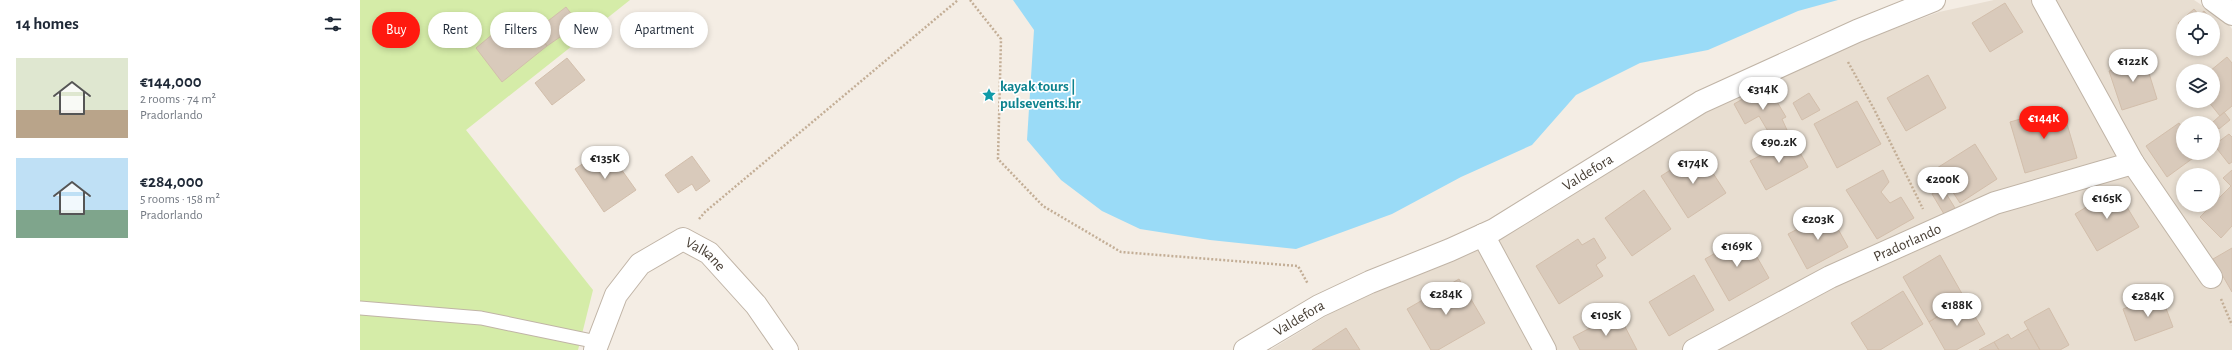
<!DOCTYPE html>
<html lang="en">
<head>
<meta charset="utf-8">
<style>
  :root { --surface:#fff; --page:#f2f2f3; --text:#1f2937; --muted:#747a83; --accent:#ff190f }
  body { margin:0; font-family:"Alegreya Sans",sans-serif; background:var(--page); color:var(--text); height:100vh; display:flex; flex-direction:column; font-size:15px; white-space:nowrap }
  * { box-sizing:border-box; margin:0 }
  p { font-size:13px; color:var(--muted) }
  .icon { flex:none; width:22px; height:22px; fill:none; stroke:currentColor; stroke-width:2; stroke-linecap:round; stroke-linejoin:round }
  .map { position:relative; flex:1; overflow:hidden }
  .side { display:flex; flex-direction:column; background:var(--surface); width:360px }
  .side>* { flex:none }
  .top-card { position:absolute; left:12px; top:12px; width:380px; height:36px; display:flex; gap:8px }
  .fabs { position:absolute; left:1816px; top:12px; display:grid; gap:8px }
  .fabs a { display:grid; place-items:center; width:44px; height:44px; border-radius:50%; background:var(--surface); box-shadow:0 2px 6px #0003; font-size:20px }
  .price { position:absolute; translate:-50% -34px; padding:0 9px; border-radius:14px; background:#fff; color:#222; font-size:13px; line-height:26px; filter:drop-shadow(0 1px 2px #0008) }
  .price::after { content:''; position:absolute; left:50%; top:24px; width:12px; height:9px; margin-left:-6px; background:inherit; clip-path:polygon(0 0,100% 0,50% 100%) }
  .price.current { background:var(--accent); color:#fff }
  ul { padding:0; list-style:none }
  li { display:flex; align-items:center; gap:12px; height:100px; padding:0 16px }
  li span { display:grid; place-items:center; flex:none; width:112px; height:80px; border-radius:0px; color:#555 }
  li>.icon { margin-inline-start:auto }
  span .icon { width:48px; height:48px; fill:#fffc; stroke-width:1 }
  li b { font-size:17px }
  h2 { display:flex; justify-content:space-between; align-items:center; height:48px; padding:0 16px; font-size:17px }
  .pill { padding:0 14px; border-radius:18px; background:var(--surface); box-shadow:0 2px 6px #0003; font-size:14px; line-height:36px }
  .pill.current { background:var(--accent); color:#fff }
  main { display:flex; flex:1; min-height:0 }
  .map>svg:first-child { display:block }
  .residential { fill:#e8ded1; fill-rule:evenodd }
  .green { fill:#d5eca8 }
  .water { fill:#9adbf7 }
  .building { fill:#d9cabb; stroke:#d2beab }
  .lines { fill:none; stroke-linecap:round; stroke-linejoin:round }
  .lane-casing { stroke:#c0b4a6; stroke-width:15 }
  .street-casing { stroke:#c0b4a6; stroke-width:24 }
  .path { stroke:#c3ae96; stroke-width:2.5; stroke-dasharray:2 2; stroke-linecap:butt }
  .lane { stroke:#fff; stroke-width:13 }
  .street { stroke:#fff; stroke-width:22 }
  .labels { text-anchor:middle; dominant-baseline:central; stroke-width:3.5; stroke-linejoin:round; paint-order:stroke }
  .culture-label { font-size:15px; font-weight:bold; fill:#0d838f; stroke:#fff; text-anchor:start }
  .street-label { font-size:15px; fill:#463d33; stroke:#fff }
</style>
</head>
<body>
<main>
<section class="side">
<h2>14 homes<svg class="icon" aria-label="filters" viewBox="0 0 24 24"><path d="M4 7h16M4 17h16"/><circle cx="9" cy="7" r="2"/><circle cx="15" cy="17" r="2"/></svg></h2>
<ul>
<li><span style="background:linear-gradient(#dfe7d0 65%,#b9a48a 0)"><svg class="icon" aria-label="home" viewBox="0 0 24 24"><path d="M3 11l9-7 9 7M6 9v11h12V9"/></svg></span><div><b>€144,000</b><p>2 rooms · 74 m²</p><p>Pradorlando</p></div></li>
<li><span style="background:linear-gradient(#bfe0f5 65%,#7fa58c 0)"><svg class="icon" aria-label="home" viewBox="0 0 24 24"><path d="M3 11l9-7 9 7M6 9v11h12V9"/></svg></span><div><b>€284,000</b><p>5 rooms · 158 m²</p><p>Pradorlando</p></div></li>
</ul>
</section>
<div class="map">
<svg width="1872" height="350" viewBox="0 0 1872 350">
  <rect width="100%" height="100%" fill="#f4ede4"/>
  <!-- residential -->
  <path class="residential" d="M 1634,0 L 1834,0 L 1866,21 L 1872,29 L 1872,350 L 910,350 L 1001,295 L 1141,239 L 1339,113 L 1467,54 L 1579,12 ZM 1823,19 L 1853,19 L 1853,49 L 1823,49 ZM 1823,71 L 1853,71 L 1853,101 L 1823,101 ZM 1823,123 L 1853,123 L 1853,153 L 1823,153 ZM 1823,175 L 1853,175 L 1853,205 L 1823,205 Z"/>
  <!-- green -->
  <path class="green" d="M 0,0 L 270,0 L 106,130 L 233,290 L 218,350 L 0,350 Z"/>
  <!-- water -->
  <path class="water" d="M 653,0 L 1478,0 L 1438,11 L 1348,50 L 1280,63 L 1216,95 L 1172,145 L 1101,177 L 1032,214 L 936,249 L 850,240 L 780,229 L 742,211 L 701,180 L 667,140 L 674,30 Z"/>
  <!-- building -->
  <path class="building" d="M 1645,3 L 1663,32 L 1630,52 L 1612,23 Z
    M 206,7 L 219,24 L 187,46 L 175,31 Z
    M 1834,9 L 1839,15 L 1844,11 L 1851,19 L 1823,19 L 1823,29 L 1818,23 Z
    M 169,22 L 187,46 L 142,82 L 116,48 L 145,24 L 153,35 Z
    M 1783,54 L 1797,99 L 1762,110 L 1749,71 L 1758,69 L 1756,63 Z
    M 1867,57 L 1872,63 L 1872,106 L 1860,116 L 1848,101 L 1853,101 L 1853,71 L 1850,71 Z
    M 207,58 L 225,80 L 192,105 L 175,83 Z
    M 1568,75 L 1586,108 L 1546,131 L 1527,98 Z
    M 1407,85 L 1426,117 L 1422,119 L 1427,130 L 1412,138 L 1399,116 L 1385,124 L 1374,104 Z
    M 1449,93 L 1460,110 L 1442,120 L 1433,103 Z
    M 1497,101 L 1521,144 L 1477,168 L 1454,124 Z
    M 1702,107 L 1717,158 L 1665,173 L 1650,122 Z
    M 1864,112 L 1870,120 L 1859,129 L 1853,122 Z
    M 1819,123 L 1823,129 L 1823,153 L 1840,153 L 1807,177 L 1786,146 Z
    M 1869,134 L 1872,137 L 1872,162 L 1869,164 L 1854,145 Z
    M 1432,138 L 1448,167 L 1406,190 L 1390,161 Z
    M 1615,144 L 1637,179 L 1600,203 L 1577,168 Z
    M 246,148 L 276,190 L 244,212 L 215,169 Z
    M 1339,152 L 1366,193 L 1328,218 L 1301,176 Z
    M 332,156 L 350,181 L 336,191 L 332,184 L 318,193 L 305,175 Z
    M 1523,170 L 1529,182 L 1521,192 L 1530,203 L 1541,197 L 1554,218 L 1517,239 L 1486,190 Z
    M 1872,170 L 1872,226 L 1861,238 L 1840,217 L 1871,186 L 1863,178 Z
    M 1582,187 L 1595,208 L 1584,214 L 1572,194 Z
    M 1756,189 L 1779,227 L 1737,251 L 1715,214 Z
    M 1284,190 L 1311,229 L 1272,256 L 1245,218 Z
    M 1469,213 L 1488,247 L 1447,269 L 1428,234 Z
    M 1385,236 L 1409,278 L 1369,301 L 1345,259 Z
    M 1234,238 L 1246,258 L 1236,265 L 1243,276 L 1199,304 L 1176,266 L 1218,239 L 1222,245 Z
    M 1872,248 L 1872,292 L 1853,259 Z
    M 1580,255 L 1605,299 L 1569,322 L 1543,277 Z
    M 1334,275 L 1354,310 L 1309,336 L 1289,302 Z
    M 1099,279 L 1125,323 L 1078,350 L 1071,350 L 1047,309 Z
    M 1543,291 L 1563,324 L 1520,350 L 1508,350 L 1491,323 Z
    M 1801,295 L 1813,327 L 1775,341 L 1763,309 Z
    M 1605,299 L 1625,334 L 1596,350 L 1585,350 L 1569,322 Z
    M 1689,308 L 1709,345 L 1700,350 L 1680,350 L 1664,322 Z
    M 1258,313 L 1277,350 L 1220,350 L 1213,337 Z
    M 986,328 L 1000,350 L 952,350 Z
    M 1668,329 L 1680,350 L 1639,350 L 1634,342 L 1648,334 L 1651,339 Z
    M 1634,342 L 1639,350 L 1619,350 Z"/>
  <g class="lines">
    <defs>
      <path id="lane" d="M 0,308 L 121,318 L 237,342"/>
      <g id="street">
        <path d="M 1683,0 L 1773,163 L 1851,277"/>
        <path d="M 1853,0 L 1872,14"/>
        <path d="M 1123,235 L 1185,350"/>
        <path id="s1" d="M 235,350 L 256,295 L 280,264 L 323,239 L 349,253 L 396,305 L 427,350"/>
        <path id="s2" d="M 885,350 L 959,306 L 1010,282 L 1090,250 L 1134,230 L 1341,102 L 1497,31 L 1574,0"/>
        <path id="s3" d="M 1334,350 L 1470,277 L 1635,203 L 1773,163"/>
      </g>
    </defs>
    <!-- lane casing -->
    <use href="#lane" class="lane-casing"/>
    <!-- street casing -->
    <use href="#street" class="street-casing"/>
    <!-- path -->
    <path class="path" d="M 610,0 L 641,39 L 638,159 L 683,206 L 761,252 L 938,266 L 948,284
      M 1488,62 L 1514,109 L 1563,209
      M 339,219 L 345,212 L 598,0
      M 1861,299 L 1872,325"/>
    <!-- lane -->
    <use href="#lane" class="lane"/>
    <!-- street -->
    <use href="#street" class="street"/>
  </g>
  <!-- icons -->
  <defs>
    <symbol id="sight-bare" viewBox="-9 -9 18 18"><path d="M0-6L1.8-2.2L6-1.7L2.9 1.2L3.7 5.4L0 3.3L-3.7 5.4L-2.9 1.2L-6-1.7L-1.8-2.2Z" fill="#0f9aa8" stroke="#fff" stroke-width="2.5" paint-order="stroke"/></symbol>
  </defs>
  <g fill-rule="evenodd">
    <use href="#sight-bare" x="619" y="85" width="20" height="20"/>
  </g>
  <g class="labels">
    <!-- culture labels -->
    <g class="culture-label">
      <text x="640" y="86">kayak tours |<tspan x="640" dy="17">pulsevents.hr</tspan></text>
    </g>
    <!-- street labels -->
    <g class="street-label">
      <text stroke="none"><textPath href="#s2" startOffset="387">Valdefora</textPath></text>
      <text stroke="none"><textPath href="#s3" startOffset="239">Pradorlando</textPath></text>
      <text stroke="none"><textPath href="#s1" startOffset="175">Valkane</textPath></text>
      <text stroke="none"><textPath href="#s2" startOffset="63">Valdefora</textPath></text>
    </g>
  </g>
</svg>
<div class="fabs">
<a><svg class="icon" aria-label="locate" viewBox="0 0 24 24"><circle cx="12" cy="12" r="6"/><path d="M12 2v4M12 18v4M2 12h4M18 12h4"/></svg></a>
<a><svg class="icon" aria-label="layers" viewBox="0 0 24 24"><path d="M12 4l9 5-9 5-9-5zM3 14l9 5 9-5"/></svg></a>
<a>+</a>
<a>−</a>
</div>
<b class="price" style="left:1773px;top:83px">€122K</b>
<b class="price" style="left:1403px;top:111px">€314K</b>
<b class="price current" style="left:1684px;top:140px">€144K</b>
<b class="price" style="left:1419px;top:164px">€90.2K</b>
<b class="price" style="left:245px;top:180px">€135K</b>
<b class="price" style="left:1333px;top:185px">€174K</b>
<b class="price" style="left:1583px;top:201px">€200K</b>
<b class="price" style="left:1747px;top:220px">€165K</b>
<b class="price" style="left:1458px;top:241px">€203K</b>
<b class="price" style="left:1377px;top:268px">€169K</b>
<b class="price" style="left:1086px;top:316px">€284K</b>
<b class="price" style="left:1788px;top:318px">€284K</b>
<b class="price" style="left:1597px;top:327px">€188K</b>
<b class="price" style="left:1246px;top:337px">€105K</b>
<div class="top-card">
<a class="pill current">Buy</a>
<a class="pill">Rent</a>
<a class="pill">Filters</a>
<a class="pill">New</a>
<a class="pill">Apartment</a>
</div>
</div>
</main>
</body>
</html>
